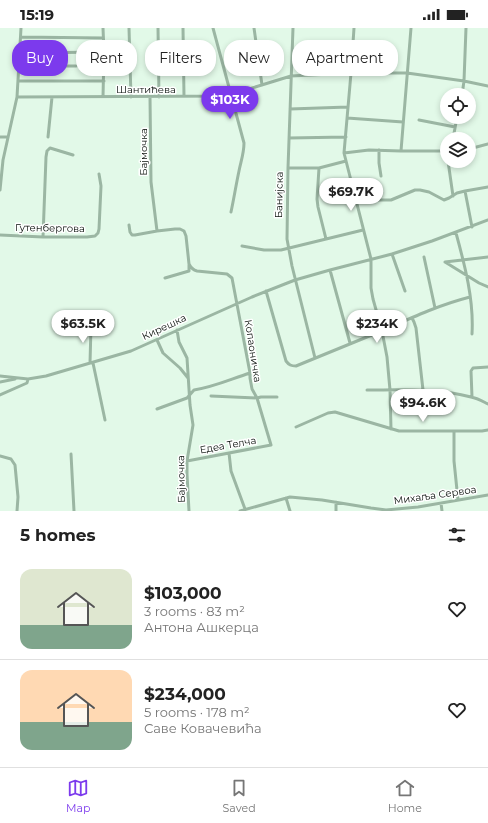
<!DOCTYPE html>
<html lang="en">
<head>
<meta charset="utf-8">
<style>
  :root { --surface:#fff; --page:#f6f6f6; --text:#222; --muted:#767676; --line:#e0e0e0; --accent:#7c3aed }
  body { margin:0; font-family:Montserrat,sans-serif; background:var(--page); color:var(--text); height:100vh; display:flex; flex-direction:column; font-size:15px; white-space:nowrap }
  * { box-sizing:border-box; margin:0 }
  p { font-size:13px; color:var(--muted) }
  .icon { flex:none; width:22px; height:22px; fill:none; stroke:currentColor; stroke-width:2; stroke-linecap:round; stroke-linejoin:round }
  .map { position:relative; height:483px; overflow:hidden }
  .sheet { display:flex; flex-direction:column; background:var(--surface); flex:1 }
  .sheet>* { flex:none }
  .top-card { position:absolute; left:12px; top:12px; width:464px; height:36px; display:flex; gap:8px }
  .tools { position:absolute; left:440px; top:60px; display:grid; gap:8px }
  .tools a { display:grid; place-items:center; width:36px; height:36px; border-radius:50%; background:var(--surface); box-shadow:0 2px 6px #0003; font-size:20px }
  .price { position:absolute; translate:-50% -34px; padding:0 9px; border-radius:14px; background:#fff; color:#222; font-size:13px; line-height:26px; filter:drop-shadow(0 1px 2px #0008) }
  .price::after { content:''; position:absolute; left:50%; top:24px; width:12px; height:9px; margin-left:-6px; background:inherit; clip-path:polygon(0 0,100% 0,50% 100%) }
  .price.on { background:var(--accent); color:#fff }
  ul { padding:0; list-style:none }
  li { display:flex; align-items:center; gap:12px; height:100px; padding:0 20px }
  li+li { border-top:1px solid var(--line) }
  li span { display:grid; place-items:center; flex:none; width:112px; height:80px; border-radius:12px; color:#555 }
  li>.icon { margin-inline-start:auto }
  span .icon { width:48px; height:48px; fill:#fffc; stroke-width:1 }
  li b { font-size:17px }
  h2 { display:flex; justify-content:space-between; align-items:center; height:48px; padding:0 20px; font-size:17px }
  .chip { padding:0 14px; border-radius:16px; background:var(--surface); box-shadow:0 2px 6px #0003; font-size:14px; line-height:36px }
  .chip.on { background:var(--accent); color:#fff }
  .status { display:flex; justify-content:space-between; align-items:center; height:28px; padding:0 20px; background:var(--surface); direction:ltr }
  .status svg { height:11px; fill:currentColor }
  .dock { display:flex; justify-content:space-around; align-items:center; height:56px; border-top:1px solid var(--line); background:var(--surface); font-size:11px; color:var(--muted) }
  .dock a { display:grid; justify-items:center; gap:2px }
  .dock .on { color:var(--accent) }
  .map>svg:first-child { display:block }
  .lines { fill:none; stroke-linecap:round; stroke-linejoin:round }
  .minor { stroke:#9bb6a3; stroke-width:3 }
  .labels { text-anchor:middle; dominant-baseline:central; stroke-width:3; stroke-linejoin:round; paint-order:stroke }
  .street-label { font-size:10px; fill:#080f0a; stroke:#fff }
</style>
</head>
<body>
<div class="status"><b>15:19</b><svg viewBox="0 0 49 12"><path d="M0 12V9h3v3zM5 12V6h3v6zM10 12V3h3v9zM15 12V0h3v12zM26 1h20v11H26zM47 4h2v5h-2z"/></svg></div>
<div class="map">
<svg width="488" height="483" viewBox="0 0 488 483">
  <rect width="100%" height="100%" fill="#e2f9e8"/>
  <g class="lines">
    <!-- minor -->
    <path class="minor" d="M 129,0 L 131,69
      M 158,0 L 159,69
      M 183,0 L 184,68
      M 213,0 L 244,115 C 244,125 241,133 239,143 C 236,157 234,170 231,184
      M 254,0 L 262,57
      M 293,0 L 288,140 L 287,211 L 292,238 L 315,330
      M 354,0 L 351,45 L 344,125 L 371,231 L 371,260 L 373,271 L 382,303 L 387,329 L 390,362 L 391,401
      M 21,9 L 103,10
      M 20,25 L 104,24
      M 19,38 L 76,38
      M 18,53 L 104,53
      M 462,67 L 464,53 L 466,0
      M 17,69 L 226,68 L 291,48 L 351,45 L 407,45 L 464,53 L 488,58
      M 103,69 L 104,24 L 103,0
      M 150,69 L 151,154 L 157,203
      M 290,81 L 348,79
      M 347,90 L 403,94
      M 419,92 L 455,99
      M 0,109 L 7,109
      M 48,109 L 52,69
      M 289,110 L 346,109
      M 453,111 L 457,89
      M 469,121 L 488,116
      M 379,122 L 379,135 L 381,148
      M 401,123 L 411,0
      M 446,123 L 447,130
      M 344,125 L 369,122 L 401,123 L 447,123
      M 448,133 L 453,168
      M 288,140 L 319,140 L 346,133
      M 319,140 L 317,171 L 318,179 L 326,211
      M 0,162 L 3,132 L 17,69 L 21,0
      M 465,163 L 472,199
      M 356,175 L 366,172 L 391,172 L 415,162 L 420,162 L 429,164 L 444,172 L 449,170 L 457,165 L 465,163 L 488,159
      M 129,197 L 130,204 L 132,207 L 135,207 L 157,203 L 175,201 L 180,201 L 184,203 L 186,208 L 189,236 C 191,240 193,242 197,243 L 227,246 L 232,250 L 250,345 L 250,350 L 252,361 L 257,370 L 271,417 L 187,433
      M 456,205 C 465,238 474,272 472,306
      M 0,207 L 43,209 L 87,209 L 95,208 L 98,205 L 99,201 L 101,158 L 99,146
      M 43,209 L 46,129 L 47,123 L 50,120 L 73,127
      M 242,218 L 264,222 L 281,222 L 363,202
      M 392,226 L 405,263
      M 424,229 L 435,280
      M 445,234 L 479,255 L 488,259
      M 445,234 L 488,229
      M 330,242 L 350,315
      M 165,250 L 189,243 L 189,237
      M 266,263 L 286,333 C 289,337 291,338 296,338 C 325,326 355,314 384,302 C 413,289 439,277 470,269
      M 412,290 L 414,294 L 416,300 L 423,362
      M 177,302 L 179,314 L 187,330 L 190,377 L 193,397 L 187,433 L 187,446 L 189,483
      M 157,312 L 163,325 L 180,340 L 188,350
      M 90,335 L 91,299
      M 93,335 L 105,392
      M 0,348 L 28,351 L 46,348 L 131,323 L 252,269 L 295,252 L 330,242 L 392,226 L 432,213 L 488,192
      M 0,354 L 15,351
      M 367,362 C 402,362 437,360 471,369 C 477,370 482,373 488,376
      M 0,367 L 27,355 L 28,351
      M 211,368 L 257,370 L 261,369 L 277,369
      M 472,369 L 471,343 L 473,340 L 488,339
      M 157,381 L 187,370 L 194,362 C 214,359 231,351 250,345
      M 296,399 L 328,385 L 335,384 L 399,403 L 482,403 L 488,402
      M 454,403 L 454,433 L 458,472
      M 229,425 L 231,443 L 245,481
      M 71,426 L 74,483
      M 0,428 L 11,431 L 15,437 L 18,469 L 17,483
      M 286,470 L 290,483
      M 441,475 L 442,483
      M 240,483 L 290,469 L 322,472 L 371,480 L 386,482 L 418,479 L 488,467
      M 336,483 L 336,474"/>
  </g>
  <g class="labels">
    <!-- street labels -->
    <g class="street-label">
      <text x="146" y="61">Шантићева</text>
      <text transform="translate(143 124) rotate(-90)">Бајмочка</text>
      <text transform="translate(279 167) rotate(-89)">Банијска</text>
      <text transform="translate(50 200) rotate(1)">Гутенбергова</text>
      <text transform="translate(164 299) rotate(-25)">Кирешка</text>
      <text transform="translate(253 323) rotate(81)">Копаоничка</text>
      <text transform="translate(228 417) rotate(-10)">Едеа Телча</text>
      <text transform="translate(181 451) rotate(-91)">Бајмочка</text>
      <text transform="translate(435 467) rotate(-8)">Михаља Сервоа</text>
    </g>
  </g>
</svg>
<div class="tools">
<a><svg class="icon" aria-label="locate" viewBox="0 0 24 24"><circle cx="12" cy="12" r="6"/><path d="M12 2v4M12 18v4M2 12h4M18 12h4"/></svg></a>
<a><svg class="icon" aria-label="layers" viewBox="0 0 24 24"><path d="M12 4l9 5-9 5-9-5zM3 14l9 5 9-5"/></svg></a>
</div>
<b class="price on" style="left:230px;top:92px">$103K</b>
<b class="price" style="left:351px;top:184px">$69.7K</b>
<b class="price" style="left:83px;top:316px">$63.5K</b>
<b class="price" style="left:377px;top:316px">$234K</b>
<b class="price" style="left:423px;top:395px">$94.6K</b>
<div class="top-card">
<a class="chip on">Buy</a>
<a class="chip">Rent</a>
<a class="chip">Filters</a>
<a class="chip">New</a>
<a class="chip">Apartment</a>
</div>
</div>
<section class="sheet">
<h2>5 homes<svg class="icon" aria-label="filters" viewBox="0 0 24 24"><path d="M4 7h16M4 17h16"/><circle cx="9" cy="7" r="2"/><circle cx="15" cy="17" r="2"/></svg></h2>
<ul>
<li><span style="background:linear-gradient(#dfe7d0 70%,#7fa58c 0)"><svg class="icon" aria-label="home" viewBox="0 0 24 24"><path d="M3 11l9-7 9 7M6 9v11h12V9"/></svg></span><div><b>$103,000</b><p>3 rooms · 83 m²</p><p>Антона Ашкерца</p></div><svg class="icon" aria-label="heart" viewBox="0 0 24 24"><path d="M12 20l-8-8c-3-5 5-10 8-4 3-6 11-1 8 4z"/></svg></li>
<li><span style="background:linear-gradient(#ffd9b3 65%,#7fa58c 0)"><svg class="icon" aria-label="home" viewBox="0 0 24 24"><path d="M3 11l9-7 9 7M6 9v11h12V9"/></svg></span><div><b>$234,000</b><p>5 rooms · 178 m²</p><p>Саве Ковачевића</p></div><svg class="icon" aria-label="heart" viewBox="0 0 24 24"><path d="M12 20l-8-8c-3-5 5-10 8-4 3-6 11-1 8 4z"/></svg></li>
</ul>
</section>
<nav class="dock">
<a class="on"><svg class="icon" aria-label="map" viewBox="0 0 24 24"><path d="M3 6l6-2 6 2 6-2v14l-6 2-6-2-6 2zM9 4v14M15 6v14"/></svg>Map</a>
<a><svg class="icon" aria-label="saved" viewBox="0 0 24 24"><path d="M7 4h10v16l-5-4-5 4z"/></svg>Saved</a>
<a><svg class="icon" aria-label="home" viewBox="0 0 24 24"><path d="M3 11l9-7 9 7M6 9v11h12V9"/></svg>Home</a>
</nav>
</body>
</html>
